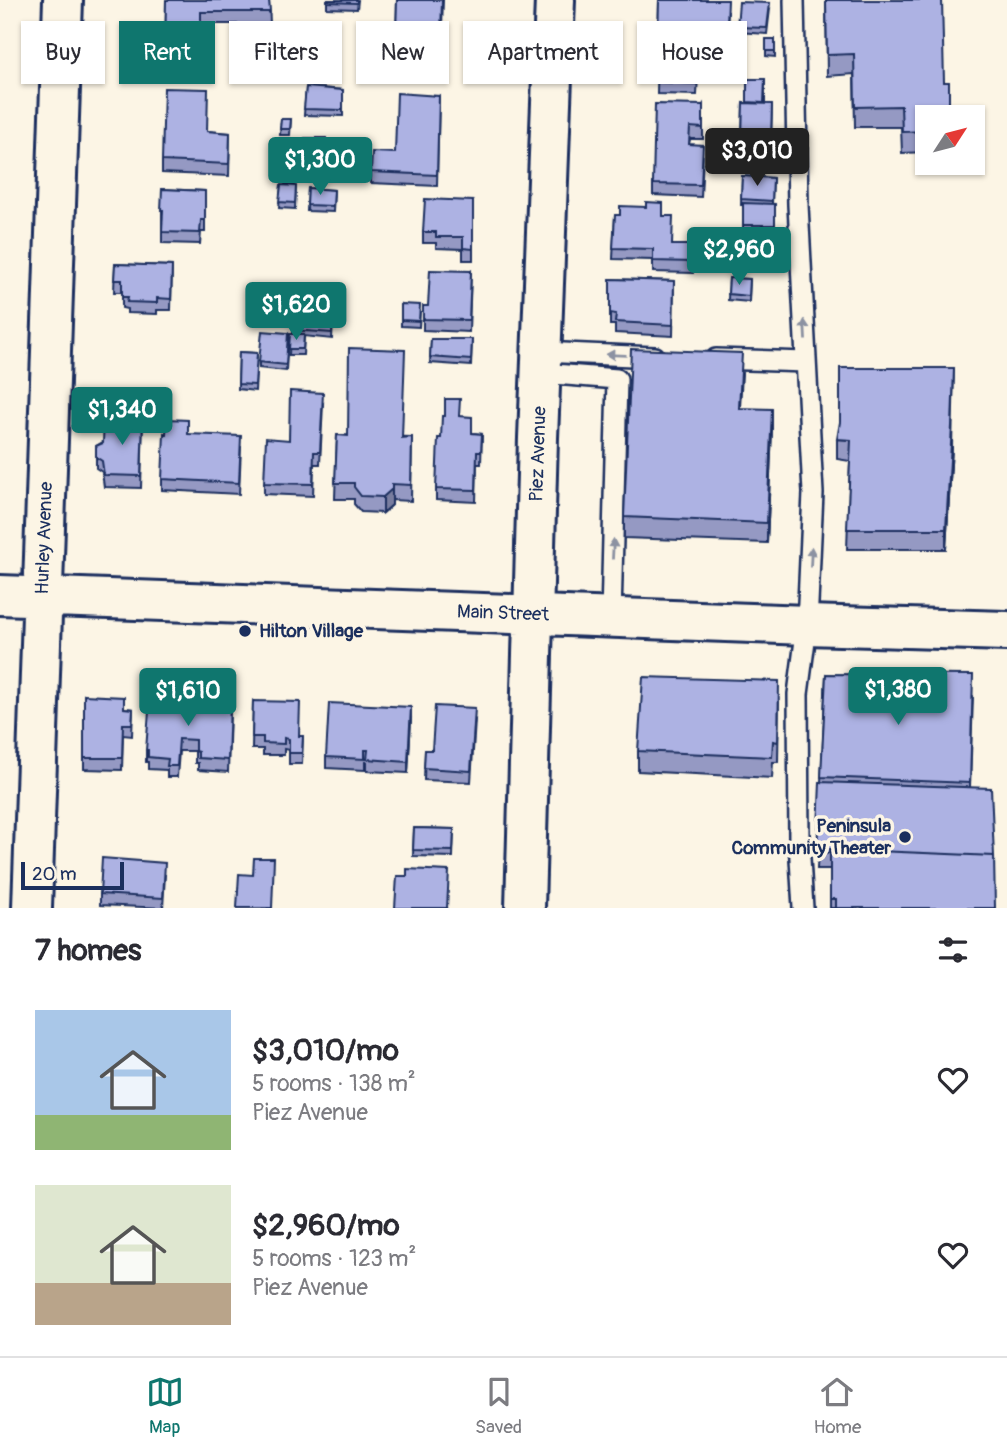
<!DOCTYPE html>
<html lang="en">
<head>
<meta charset="utf-8">
<style>
  :root { --surface:#fff; --page:#f7f7f7; --text:#2b2b33; --muted:#7c7c81; --line:#e1e1e2; --accent:#0f766e }
  body { margin:0; font-family:Pangolin,sans-serif; background:var(--page); color:var(--text); height:100vh; display:flex; flex-direction:column; font-size:26px; white-space:nowrap }
  * { box-sizing:border-box; margin:0 }
  p { font-size:23px; color:var(--muted) }
  .icon { flex:none; width:38px; height:38px; fill:none; stroke:currentColor; stroke-width:2; stroke-linecap:round; stroke-linejoin:round }
  .map { position:relative; height:908px; overflow:hidden }
  .sheet { display:flex; flex-direction:column; background:var(--surface); flex:1 }
  .sheet>* { flex:none }
  .top-card { position:absolute; left:21px; top:21px; width:966px; height:63px; display:flex; gap:14px }
  .needle { width:46px; rotate:54deg }
  .controls { position:absolute; left:915px; top:105px; display:grid; gap:14px }
  .controls a { display:grid; place-items:center; width:70px; height:70px; border-radius:0px; background:var(--surface); box-shadow:0 2px 5px #0004; font-size:35px }
  .scale { position:absolute; left:21px; bottom:18px; width:103px; box-sizing:border-box; padding-left:7px; border:4px solid #1b2f5e; border-top:0; font-size:19px; line-height:24px; white-space:nowrap; color:#1b2f5e; -webkit-text-stroke:5px #fcf5e5; paint-order:stroke }
  .price { position:absolute; translate:-50% -60px; padding:0 16px; border-radius:7px; background:var(--accent); color:#fff; font-size:23px; line-height:46px; filter:drop-shadow(0 2px 4px #0008) }
  .price::after { content:''; position:absolute; left:50%; top:42px; width:21px; height:16px; margin-left:-10px; background:inherit; clip-path:polygon(0 0,100% 0,50% 100%) }
  .price.on { background:#222; color:#fff }
  ul { padding:0; list-style:none }
  li { display:flex; align-items:center; gap:21px; height:175px; padding:0 35px }
  li span { display:grid; place-items:center; flex:none; width:196px; height:140px; border-radius:0px; color:#555 }
  li>.icon { margin-inline-start:auto }
  span .icon { width:84px; height:84px; fill:#fffc; stroke-width:1 }
  li b { font-size:30px }
  h2 { display:flex; justify-content:space-between; align-items:center; height:84px; padding:0 35px; font-size:30px }
  .chip { padding:0 24px; border-radius:0px; background:var(--surface); box-shadow:0 2px 5px #0004; font-size:24px; line-height:63px }
  .chip.on { background:var(--accent); color:#fff }
  .dock { display:flex; justify-content:space-around; align-items:center; height:98px; border-top:2px solid var(--line); background:var(--surface); font-size:19px; color:var(--muted) }
  .dock a { display:grid; justify-items:center; gap:4px }
  .dock .on { color:var(--accent) }
  .map>svg:first-child { display:block }
  .lines { fill:none; stroke-linecap:round; stroke-linejoin:round }
  .lane-casing { stroke:#1b2f5e; stroke-width:24 }
  .street-casing { stroke:#1b2f5e; stroke-width:44 }
  .lane { stroke:#fcf5e5; stroke-width:19 }
  .street { stroke:#fcf5e5; stroke-width:38 }
  .wall { fill:#9599c3; stroke:#1b2f5e; stroke-width:2 }
  .shaded-wall { fill:#797d9f; stroke:#1b2f5e; stroke-width:2 }
  .building { fill:#adb2e3; stroke:#1b2f5e; stroke-width:2 }
  .oneway { fill:#8c92a2 }
  .poi-dot { fill:#1b2f5e; stroke:#fcf5e5; stroke-width:2.5 }
  .labels { text-anchor:middle; dominant-baseline:central; stroke-width:7; stroke-linejoin:round; paint-order:stroke }
  .street-label { font-size:19px; fill:#1b2f5e; stroke:#fcf5e5 }
  .poi-label { font-size:19px; font-weight:bold; fill:#1b2f5e; stroke:#fcf5e5; text-anchor:start }
</style>
</head>
<body>
<div class="map">
<svg width="1007" height="908" viewBox="0 0 1007 908">
  <rect width="100%" height="100%" fill="#fcf5e5"/>
  <filter id="ink" filterUnits="userSpaceOnUse"><feTurbulence type="fractalNoise" baseFrequency=".0143" numOctaves="2"/><feDisplacementMap in="SourceGraphic" scale="14" xChannelSelector="R" yChannelSelector="G"/><feConvolveMatrix kernelMatrix="1 2 1 2 8 2 1 2 1" color-interpolation-filters="sRGB"/></filter>
  <g filter="url(#ink)">
    <g class="lines">
      <defs>
        <path id="lane" d="M 794,0 L 798,205 L 813,493 L 807,625 L 798,694 L 799,842 L 803,908
          M 541,352 L 655,357
          M 716,359 L 806,362
          M 541,373 L 617,379 L 611,617"/>
        <path id="street" d="M 0,595 L 807,625 L 1007,631
          M 32,908 L 63,0
          M 525,908 L 538,438 L 555,0"/>
      </defs>
      <!-- lane casing -->
      <use href="#lane" class="lane-casing"/>
      <!-- street casing -->
      <use href="#street" class="street-casing"/>
      <!-- lane -->
      <use href="#lane" class="lane"/>
      <!-- street -->
      <use href="#street" class="street"/>
    </g>
    <!-- wall -->
    <path class="wall" d="M 166,0 L 269,0 L 270,24 L 201,24 L 201,36 L 209,37 L 210,74 L 165,74 Z
      M 327,0 L 358,0 L 357,9 L 327,8 Z
      M 397,0 L 443,0 L 440,81 L 395,80 Z
      M 659,0 L 728,11 L 727,36 L 700,35 L 697,95 L 657,94 Z
      M 826,0 L 944,82 L 949,82 L 949,117 L 928,117 L 928,152 L 902,153 L 901,127 L 855,127 L 854,74 L 827,76 Z
      M 770,9 L 767,34 L 737,32 L 737,27 Z
      M 766,39 L 775,39 L 775,57 L 766,56 Z
      M 747,79 L 765,79 L 765,104 L 772,104 L 771,144 L 742,143 L 743,103 L 747,104 Z
      M 306,87 L 343,90 L 343,116 L 304,115 Z
      M 439,96 L 437,186 L 371,183 L 371,172 L 395,153 Z
      M 703,105 L 703,139 L 690,139 L 689,144 L 703,156 L 701,197 L 653,195 L 653,184 Z
      M 281,119 L 291,119 L 290,135 L 280,135 Z
      M 207,131 L 230,133 L 229,176 L 162,173 L 162,161 Z
      M 305,138 L 326,138 L 327,159 L 305,159 Z
      M 285,145 L 295,145 L 294,184 L 285,184 Z
      M 742,176 L 773,178 L 772,204 L 775,204 L 775,231 L 743,231 L 743,205 L 741,205 Z
      M 281,185 L 296,186 L 295,209 L 279,208 Z
      M 308,188 L 334,190 L 333,212 L 307,211 Z
      M 162,189 L 205,191 L 205,232 L 201,232 L 200,244 L 162,243 Z
      M 473,201 L 473,260 L 463,260 L 463,249 L 436,248 L 436,243 L 423,243 L 423,232 Z
      M 615,215 L 663,216 L 672,245 L 694,245 L 693,273 L 653,272 L 653,260 L 613,259 Z
      M 115,264 L 172,266 L 171,310 L 157,310 L 157,314 L 127,313 L 127,309 L 122,308 L 122,292 L 114,292 Z
      M 471,271 L 469,332 L 423,330 L 423,306 L 428,306 Z
      M 729,278 L 750,279 L 749,302 L 728,300 Z
      M 610,279 L 674,281 L 673,336 L 615,333 L 615,325 L 610,325 Z
      M 401,304 L 420,311 L 419,327 L 401,326 Z
      M 294,310 L 333,319 L 332,339 L 304,336 L 303,355 L 289,355 L 290,334 L 293,334 Z
      M 288,333 L 286,371 L 259,368 L 259,362 Z
      M 431,339 L 472,339 L 471,366 L 430,363 Z
      M 239,352 L 257,353 L 255,391 L 238,389 Z
      M 742,374 L 740,408 L 772,429 L 767,543 L 624,538 L 624,517 Z
      M 323,404 L 320,464 L 314,464 L 313,496 L 264,494 L 264,483 L 289,440 Z
      M 459,416 L 472,433 L 482,434 L 481,464 L 477,464 L 476,502 L 436,500 L 436,489 Z
      M 143,418 L 141,488 L 104,487 L 102,472 L 96,468 L 96,446 Z
      M 188,434 L 241,447 L 239,494 L 162,490 L 162,479 Z
      M 337,435 L 412,437 L 411,501 L 392,500 L 392,505 L 383,513 L 361,512 L 354,504 L 354,499 L 335,499 Z
      M 837,439 L 952,447 L 946,549 L 847,549 L 850,461 L 837,459 Z
      M 826,674 L 973,696 L 970,787 L 995,908 L 830,908 L 830,869 L 817,869 Z
      M 84,695 L 124,708 L 133,709 L 132,736 L 123,735 L 122,770 L 84,769 Z
      M 253,701 L 299,736 L 303,736 L 302,764 L 289,764 L 289,750 L 284,749 L 284,755 L 263,755 L 263,749 L 252,749 Z
      M 779,701 L 778,762 L 773,762 L 772,778 L 638,771 L 638,751 Z
      M 230,713 L 228,772 L 198,770 L 198,763 L 195,763 L 195,751 L 179,751 L 177,777 L 167,777 L 167,770 L 148,769 L 148,762 L 146,762 L 146,750 Z
      M 411,719 L 408,773 L 367,771 L 367,762 L 365,762 L 365,770 L 326,768 L 326,757 Z
      M 475,720 L 471,782 L 424,780 L 425,750 L 432,750 Z
      M 414,828 L 454,829 L 453,857 L 413,856 Z
      M 165,875 L 163,908 L 100,905 L 100,894 Z"/>
    <!-- shaded-wall -->
    <path class="shaded-wall" d="M 954,368 L 952,447 L 946,549 L 946,529 Z
      M 772,409 L 772,429 L 767,543 L 767,523 Z
      M 392,484 L 392,505 L 383,513 L 383,497 Z
      M 411,707 L 411,719 L 408,773 L 408,762 Z"/>
    <!-- building -->
    <path class="building" d="M 166,0 L 269,0 L 270,12 L 201,12 L 201,36 L 209,37 L 210,63 L 165,62 Z
      M 327,0 L 357,0 L 357,3 L 327,2 Z
      M 397,0 L 442,0 L 440,70 L 395,68 Z
      M 659,0 L 728,0 L 727,24 L 700,23 L 697,84 L 657,82 Z
      M 826,0 L 942,0 L 944,82 L 949,82 L 949,105 L 944,105 L 944,117 L 928,117 L 928,131 L 902,132 L 901,106 L 855,107 L 854,54 L 827,55 Z
      M 739,2 L 770,3 L 767,28 L 737,27 Z
      M 766,39 L 775,39 L 775,51 L 766,51 Z
      M 747,79 L 765,79 L 764,103 L 747,102 Z
      M 306,87 L 343,90 L 343,110 L 304,109 Z
      M 164,88 L 208,89 L 207,131 L 230,133 L 229,164 L 162,161 Z
      M 397,93 L 439,96 L 437,175 L 371,172 L 372,152 L 395,153 Z
      M 743,103 L 772,104 L 771,138 L 742,137 Z
      M 655,104 L 703,105 L 703,128 L 690,127 L 689,144 L 703,145 L 701,185 L 653,184 Z
      M 281,119 L 291,119 L 290,129 L 280,129 Z
      M 305,138 L 326,138 L 327,153 L 305,153 Z
      M 285,145 L 295,145 L 294,178 L 285,178 Z
      M 742,176 L 773,178 L 772,201 L 741,199 Z
      M 281,185 L 296,186 L 295,203 L 279,202 Z
      M 308,188 L 334,190 L 333,206 L 307,205 Z
      M 162,189 L 205,191 L 205,220 L 201,220 L 200,233 L 162,232 L 163,210 L 161,210 Z
      M 425,199 L 473,201 L 473,249 L 463,248 L 463,237 L 436,237 L 436,232 L 423,232 Z
      M 646,202 L 663,203 L 663,216 L 673,216 L 672,245 L 694,245 L 693,262 L 653,261 L 653,249 L 613,248 L 615,215 L 620,215 L 620,206 L 646,207 Z
      M 743,203 L 775,204 L 775,225 L 743,225 Z
      M 115,264 L 172,266 L 171,299 L 157,298 L 157,303 L 127,302 L 128,297 L 122,297 L 122,280 L 114,280 Z
      M 430,270 L 471,271 L 469,320 L 423,319 L 423,306 L 428,306 Z
      M 729,278 L 750,279 L 749,296 L 728,294 Z
      M 610,279 L 674,281 L 673,325 L 615,322 L 616,314 L 610,313 Z
      M 401,304 L 420,305 L 419,321 L 401,320 Z
      M 294,310 L 333,313 L 332,333 L 293,330 Z
      M 262,331 L 288,333 L 286,365 L 259,362 Z
      M 290,334 L 304,334 L 303,349 L 289,349 Z
      M 431,339 L 472,339 L 471,360 L 430,357 Z
      M 349,348 L 405,350 L 402,438 L 412,437 L 411,485 L 392,484 L 392,489 L 383,497 L 361,496 L 354,487 L 354,483 L 335,483 L 337,435 L 348,436 Z
      M 631,349 L 742,353 L 739,408 L 772,409 L 767,523 L 624,517 Z
      M 239,352 L 257,353 L 255,385 L 238,384 Z
      M 840,368 L 954,368 L 952,426 L 946,529 L 847,529 L 851,440 L 837,439 L 840,422 Z
      M 290,391 L 323,393 L 320,452 L 314,452 L 313,484 L 264,483 L 266,438 L 289,440 Z
      M 445,399 L 460,399 L 459,416 L 472,417 L 472,433 L 482,434 L 481,452 L 477,452 L 476,490 L 436,489 L 438,438 L 441,438 L 442,416 L 445,416 Z
      M 104,418 L 143,418 L 141,476 L 104,475 L 102,461 L 96,457 L 96,446 L 103,443 Z
      M 167,419 L 188,420 L 188,434 L 241,436 L 239,483 L 162,479 L 164,433 L 166,434 Z
      M 826,674 L 973,675 L 970,783 L 821,777 Z
      M 643,677 L 779,681 L 778,742 L 773,741 L 772,757 L 638,751 Z
      M 84,695 L 124,697 L 124,708 L 133,709 L 132,724 L 123,724 L 122,758 L 84,758 Z
      M 150,698 L 230,702 L 228,760 L 198,758 L 198,752 L 195,751 L 195,740 L 179,739 L 177,766 L 167,766 L 168,759 L 148,757 L 148,750 L 146,750 Z
      M 253,701 L 300,702 L 299,736 L 303,736 L 302,753 L 289,753 L 289,739 L 284,738 L 284,744 L 263,743 L 263,737 L 252,737 Z
      M 329,703 L 411,707 L 408,762 L 367,759 L 368,750 L 365,750 L 365,759 L 326,757 Z
      M 435,706 L 475,708 L 471,771 L 424,768 L 425,750 L 432,750 Z
      M 820,782 L 991,788 L 994,856 L 830,849 L 830,853 L 817,852 Z
      M 414,828 L 454,829 L 453,851 L 413,850 Z
      M 830,849 L 994,856 L 995,908 L 836,908 L 836,899 L 830,899 Z
      M 102,858 L 165,863 L 163,898 L 100,894 Z
      M 254,858 L 274,858 L 272,908 L 237,908 L 239,874 L 253,875 Z
      M 407,869 L 449,871 L 447,908 L 395,908 L 397,876 L 407,876 Z"/>
    <!-- one-way arrows -->
    <defs><path id="oneway-solid" d="M-6-.8H1V-3.2L6.5 0L1 3.2V.8H-6Z" transform="scale(1.75)"/></defs>
    <g class="oneway">
      <use href="#oneway-solid" transform="translate(805 330) rotate(-93)"/>
      <use href="#oneway-solid" transform="translate(616 355) rotate(-178)"/>
      <use href="#oneway-solid" transform="translate(613 549) rotate(-87)"/>
      <use href="#oneway-solid" transform="translate(811 557) rotate(-87)"/>
    </g>
  </g>
  <!-- markers -->
  <g class="poi-dot">
    <circle cx="245" cy="631" r="7"/>
    <circle cx="905" cy="837" r="7"/>
  </g>
  <g class="labels">
    <!-- street labels -->
    <g class="street-label">
      <text transform="translate(538 454) rotate(-88)">Piez Avenue</text>
      <text transform="translate(44 538) rotate(-88)">Hurley Avenue</text>
      <text transform="translate(503 613) rotate(2)">Main Street</text>
    </g>
    <!-- poi labels -->
    <g class="poi-label">
      <text x="259" y="631">Hilton Village</text>
      <text x="891" y="826" text-anchor="end">Peninsula<tspan x="891" dy="22">Community Theater</tspan></text>
    </g>
  </g>
</svg>
<div class="controls">
<a><svg class="needle" viewBox="-14 -14 28 28"><path d="M0-13l5 13h-10z" fill="#e53935"/><path d="M0 13l5-13h-10z" fill="#7c7c81"/></svg></a>
</div>
<div class="scale">20 m</div>
<b class="price on" style="left:757px;top:188px">$3,010</b>
<b class="price" style="left:320px;top:197px">$1,300</b>
<b class="price" style="left:739px;top:287px">$2,960</b>
<b class="price" style="left:296px;top:342px">$1,620</b>
<b class="price" style="left:122px;top:447px">$1,340</b>
<b class="price" style="left:898px;top:727px">$1,380</b>
<b class="price" style="left:188px;top:728px">$1,610</b>
<div class="top-card">
<a class="chip">Buy</a>
<a class="chip on">Rent</a>
<a class="chip">Filters</a>
<a class="chip">New</a>
<a class="chip">Apartment</a>
<a class="chip">House</a>
</div>
</div>
<section class="sheet">
<h2>7 homes<svg class="icon" aria-label="filters" viewBox="0 0 24 24"><path d="M4 7h16M4 17h16"/><circle cx="9" cy="7" r="2"/><circle cx="15" cy="17" r="2"/></svg></h2>
<ul>
<li><span style="background:linear-gradient(#a9c7e8 75%,#8fb573 0)"><svg class="icon" aria-label="home" viewBox="0 0 24 24"><path d="M3 11l9-7 9 7M6 9v11h12V9"/></svg></span><div><b>$3,010/mo</b><p>5 rooms · 138 m²</p><p>Piez Avenue</p></div><svg class="icon" aria-label="heart" viewBox="0 0 24 24"><path d="M12 20l-8-8c-3-5 5-10 8-4 3-6 11-1 8 4z"/></svg></li>
<li><span style="background:linear-gradient(#dfe7d0 70%,#b9a48a 0)"><svg class="icon" aria-label="home" viewBox="0 0 24 24"><path d="M3 11l9-7 9 7M6 9v11h12V9"/></svg></span><div><b>$2,960/mo</b><p>5 rooms · 123 m²</p><p>Piez Avenue</p></div><svg class="icon" aria-label="heart" viewBox="0 0 24 24"><path d="M12 20l-8-8c-3-5 5-10 8-4 3-6 11-1 8 4z"/></svg></li>
</ul>
</section>
<nav class="dock">
<a class="on"><svg class="icon" aria-label="map" viewBox="0 0 24 24"><path d="M3 6l6-2 6 2 6-2v14l-6 2-6-2-6 2zM9 4v14M15 6v14"/></svg>Map</a>
<a><svg class="icon" aria-label="saved" viewBox="0 0 24 24"><path d="M7 4h10v16l-5-4-5 4z"/></svg>Saved</a>
<a><svg class="icon" aria-label="home" viewBox="0 0 24 24"><path d="M3 11l9-7 9 7M6 9v11h12V9"/></svg>Home</a>
</nav>
</body>
</html>
